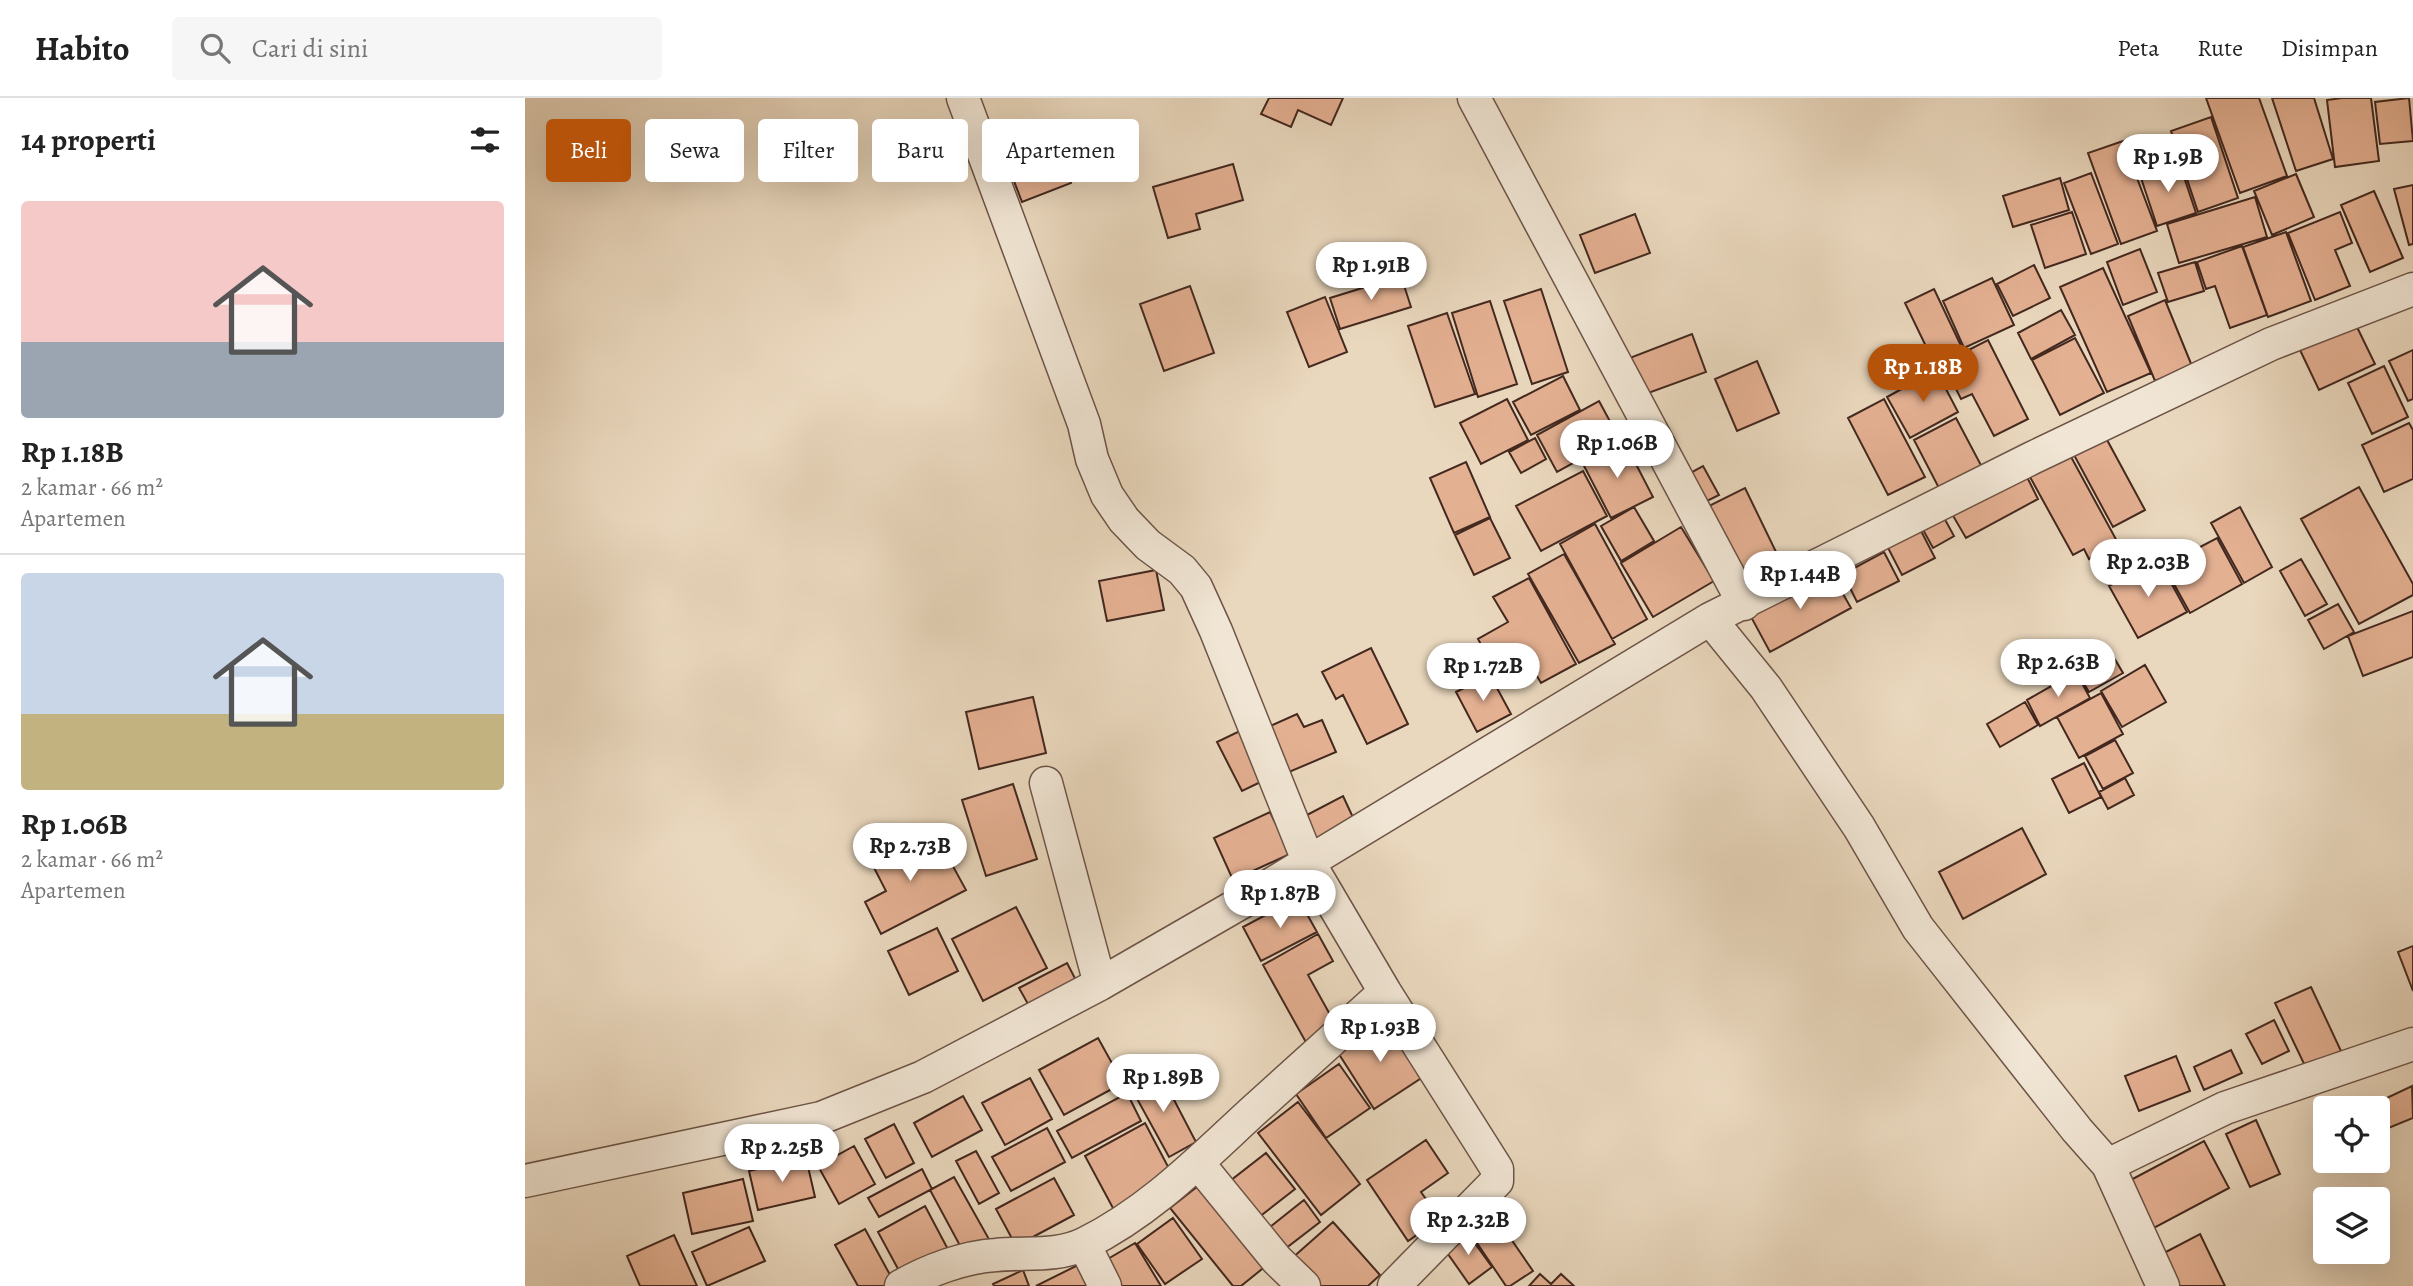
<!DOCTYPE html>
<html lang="id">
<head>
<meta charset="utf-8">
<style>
  :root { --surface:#fff; --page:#f6f6f6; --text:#222; --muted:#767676; --line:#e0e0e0; --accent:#b45309 }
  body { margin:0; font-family:Alegreya,serif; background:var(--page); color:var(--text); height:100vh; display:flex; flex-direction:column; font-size:26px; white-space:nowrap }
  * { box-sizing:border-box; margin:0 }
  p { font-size:23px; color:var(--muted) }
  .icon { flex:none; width:38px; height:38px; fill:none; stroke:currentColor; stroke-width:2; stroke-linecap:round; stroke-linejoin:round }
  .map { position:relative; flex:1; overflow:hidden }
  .drawer { display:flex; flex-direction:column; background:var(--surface); width:525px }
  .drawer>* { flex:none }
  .banner { position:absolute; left:21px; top:21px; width:665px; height:63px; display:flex; gap:14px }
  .buttons { position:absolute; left:1788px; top:998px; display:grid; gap:14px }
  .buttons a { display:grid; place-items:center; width:77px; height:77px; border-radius:7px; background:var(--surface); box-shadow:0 7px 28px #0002; font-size:35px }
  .price { position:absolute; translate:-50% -60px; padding:0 16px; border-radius:24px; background:#fff; color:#222; font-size:23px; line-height:46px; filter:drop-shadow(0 2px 4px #0008) }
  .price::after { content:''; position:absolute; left:50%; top:42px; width:21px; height:16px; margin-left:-10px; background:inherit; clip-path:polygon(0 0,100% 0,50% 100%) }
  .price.active { background:var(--accent); color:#fff }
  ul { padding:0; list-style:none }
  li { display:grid; align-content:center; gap:14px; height:371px; padding:0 21px }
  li+li { border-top:2px solid var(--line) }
  li span { display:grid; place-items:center; height:217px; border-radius:7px; color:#555 }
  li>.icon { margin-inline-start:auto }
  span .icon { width:126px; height:126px; fill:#fffc; stroke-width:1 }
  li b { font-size:30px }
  h2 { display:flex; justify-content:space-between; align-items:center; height:84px; padding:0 21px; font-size:30px }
  .tag { padding:0 24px; border-radius:7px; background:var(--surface); box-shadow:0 7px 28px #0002; font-size:24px; line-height:63px }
  .tag.active { background:var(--accent); color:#fff }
  header { display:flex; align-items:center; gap:42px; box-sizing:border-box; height:98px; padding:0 35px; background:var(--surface); border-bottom:2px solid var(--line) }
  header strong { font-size:33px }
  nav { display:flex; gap:38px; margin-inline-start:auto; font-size:24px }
  .search { width:490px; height:63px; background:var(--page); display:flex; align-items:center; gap:18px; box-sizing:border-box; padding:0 24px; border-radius:7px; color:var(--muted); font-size:26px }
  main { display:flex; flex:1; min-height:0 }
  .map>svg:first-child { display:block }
  .building { fill:#e4b092; stroke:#43281f; stroke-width:2 }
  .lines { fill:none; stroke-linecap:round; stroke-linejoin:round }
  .minor-casing { stroke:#6d5447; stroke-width:35 }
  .minor { stroke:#f1e6d5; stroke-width:32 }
</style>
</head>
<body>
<header>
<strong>Habito</strong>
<div class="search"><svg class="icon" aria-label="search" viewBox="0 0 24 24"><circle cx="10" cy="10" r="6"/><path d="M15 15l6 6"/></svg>Cari di sini</div>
<nav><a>Peta</a><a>Rute</a><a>Disimpan</a></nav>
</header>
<main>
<section class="drawer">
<h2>14 properti<svg class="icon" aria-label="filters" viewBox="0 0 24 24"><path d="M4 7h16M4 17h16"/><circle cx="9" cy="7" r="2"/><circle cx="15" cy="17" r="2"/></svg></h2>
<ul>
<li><span style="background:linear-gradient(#f6c9c9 65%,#9aa5b1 0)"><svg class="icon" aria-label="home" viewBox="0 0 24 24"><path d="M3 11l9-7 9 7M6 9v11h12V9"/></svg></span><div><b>Rp 1.18B</b><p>2 kamar · 66 m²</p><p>Apartemen</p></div></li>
<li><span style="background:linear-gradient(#c9d6e8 65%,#c2b280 0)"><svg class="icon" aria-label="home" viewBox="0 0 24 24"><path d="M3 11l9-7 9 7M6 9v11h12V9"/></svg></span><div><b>Rp 1.06B</b><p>2 kamar · 66 m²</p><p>Apartemen</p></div></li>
</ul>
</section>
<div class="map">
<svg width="1888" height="1188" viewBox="0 0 1888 1188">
  <rect width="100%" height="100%" fill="#ead8be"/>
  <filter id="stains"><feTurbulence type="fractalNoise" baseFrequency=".00286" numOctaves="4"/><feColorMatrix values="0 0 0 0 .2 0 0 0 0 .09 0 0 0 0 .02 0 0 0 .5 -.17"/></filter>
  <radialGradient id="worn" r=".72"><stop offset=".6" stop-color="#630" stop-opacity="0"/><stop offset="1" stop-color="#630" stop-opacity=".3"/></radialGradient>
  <!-- building -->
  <path class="building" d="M 744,0 L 818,0 L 806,27 L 773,12 L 766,29 L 736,16 Z
    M 1681,0 L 1734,0 L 1762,78 L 1715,95 Z
    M 1747,0 L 1789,0 L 1808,61 L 1771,73 Z
    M 1817,0 L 1846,0 L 1854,63 L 1810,69 L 1802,2 Z
    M 1884,0 L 1888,43 L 1855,46 L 1850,4 Z
    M 1686,19 L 1713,100 L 1673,114 L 1646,33 Z
    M 526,33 L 546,85 L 497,104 L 477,52 Z
    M 1598,43 L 1632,133 L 1596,146 L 1563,55 Z
    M 1654,64 L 1671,115 L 1632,128 L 1615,77 Z
    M 708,66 L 718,102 L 671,116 L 675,131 L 643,140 L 628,89 Z
    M 1566,75 L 1593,146 L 1566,156 L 1539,85 Z
    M 1771,76 L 1789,119 L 1747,137 L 1729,93 Z
    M 1535,80 L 1544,112 L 1488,129 L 1478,98 Z
    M 1888,87 L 1888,146 L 1884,147 L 1869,91 Z
    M 1849,93 L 1878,160 L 1845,174 L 1816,107 Z
    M 1730,99 L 1742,139 L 1654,165 L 1642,126 Z
    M 1547,114 L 1561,156 L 1520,170 L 1506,127 Z
    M 1815,114 L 1827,145 L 1810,152 L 1825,188 L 1790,202 L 1763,135 Z
    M 1110,116 L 1125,155 L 1070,175 L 1055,137 Z
    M 1761,134 L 1786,203 L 1743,219 L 1718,149 Z
    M 1717,148 L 1742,217 L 1705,230 L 1690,188 L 1681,191 L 1672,164 Z
    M 1615,151 L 1632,194 L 1598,207 L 1582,164 Z
    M 1670,164 L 1679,193 L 1643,204 L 1633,175 Z
    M 1509,167 L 1525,200 L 1488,218 L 1472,186 Z
    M 1578,170 L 1626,275 L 1582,294 L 1535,189 Z
    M 876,178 L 886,209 L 815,231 L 805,200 Z
    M 1467,180 L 1489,227 L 1439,250 L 1418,203 Z
    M 665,188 L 689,255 L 639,273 L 615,206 Z
    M 1016,191 L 1043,274 L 1007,286 L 979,203 Z
    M 1409,191 L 1438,252 L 1409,265 L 1380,205 Z
    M 800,199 L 822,254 L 784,269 L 762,214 Z
    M 1640,202 L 1667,268 L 1630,283 L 1603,218 Z
    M 965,203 L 992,286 L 953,299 L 927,215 Z
    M 1536,212 L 1550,237 L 1506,261 L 1493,235 Z
    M 922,215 L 950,296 L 910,309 L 883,228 Z
    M 1831,227 L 1850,266 L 1794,292 L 1775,252 Z
    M 1167,236 L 1181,274 L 1115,298 L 1102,261 Z
    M 1550,240 L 1579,295 L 1535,317 L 1507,262 Z
    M 1463,242 L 1503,321 L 1469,338 L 1447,296 L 1436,301 L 1418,265 Z
    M 1888,252 L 1888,301 L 1883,303 L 1864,263 Z
    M 1232,263 L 1254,315 L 1212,333 L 1190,281 Z
    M 1859,268 L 1883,319 L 1847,336 L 1823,285 Z
    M 1411,272 L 1433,314 L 1385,340 L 1362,299 Z
    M 1038,278 L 1055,312 L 1006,337 L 988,304 Z
    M 982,301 L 1003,342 L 956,366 L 935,325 Z
    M 1359,301 L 1400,379 L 1363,397 L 1323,320 Z
    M 1074,303 L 1094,340 L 1032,374 L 1012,337 Z
    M 1431,320 L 1458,371 L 1416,394 L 1389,342 Z
    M 1884,325 L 1888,332 L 1888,381 L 1859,394 L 1837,347 Z
    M 1010,340 L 1021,361 L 996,375 L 984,354 Z
    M 1581,340 L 1620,412 L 1588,429 L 1549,357 Z
    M 1099,343 L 1128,399 L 1086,420 L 1057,364 Z
    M 1545,357 L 1593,445 L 1564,461 L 1559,451 L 1548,457 L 1505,379 Z
    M 941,364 L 965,419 L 929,435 L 905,380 Z
    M 1178,368 L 1194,397 L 1172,408 L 1158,379 Z
    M 1058,373 L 1082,418 L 1016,453 L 991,408 Z
    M 1501,377 L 1513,401 L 1441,440 L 1427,416 Z
    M 1834,389 L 1888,486 L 1888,497 L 1834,526 L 1776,421 Z
    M 1220,390 L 1253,458 L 1208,479 L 1176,412 Z
    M 1109,409 L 1129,443 L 1096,463 L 1076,428 Z
    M 1715,409 L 1747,469 L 1719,485 L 1686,425 Z
    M 1417,416 L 1429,438 L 1408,450 L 1396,428 Z
    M 965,420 L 985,460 L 949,477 L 930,437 Z
    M 1070,426 L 1122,521 L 1087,541 L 1035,446 Z
    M 1393,427 L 1410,460 L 1377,477 L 1360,444 Z
    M 1156,429 L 1189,483 L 1128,519 L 1096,465 Z
    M 1692,440 L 1717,486 L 1665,515 L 1639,468 Z
    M 1359,454 L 1374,483 L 1332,504 L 1318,476 Z
    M 1039,456 L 1090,546 L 1054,565 L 1003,476 Z
    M 1633,461 L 1662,514 L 1613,540 L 1584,488 Z
    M 1776,461 L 1802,506 L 1780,518 L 1755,473 Z
    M 631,472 L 639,512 L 582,523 L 574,483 Z
    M 1305,473 L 1326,510 L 1245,554 L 1225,517 Z
    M 1004,480 L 1051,566 L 1016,585 L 1009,573 L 979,589 L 953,541 L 983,524 L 968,499 Z
    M 1813,506 L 1829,534 L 1799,551 L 1783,522 Z
    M 1888,513 L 1888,559 L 1838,578 L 1823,538 Z
    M 846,550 L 883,626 L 842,646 L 818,597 L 811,601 L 797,574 Z
    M 1585,553 L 1598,575 L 1564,594 L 1551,572 Z
    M 1620,567 L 1641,604 L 1597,629 L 1576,593 Z
    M 1551,574 L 1565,600 L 1515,628 L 1502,602 Z
    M 965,577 L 986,616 L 952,634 L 931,594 Z
    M 1576,595 L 1598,636 L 1554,660 L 1532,619 Z
    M 508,599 L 521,655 L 454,671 L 441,614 Z
    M 1500,604 L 1513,627 L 1475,649 L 1462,626 Z
    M 772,616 L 779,629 L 797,622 L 811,654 L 757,677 L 741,630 Z
    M 721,630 L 746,679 L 717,693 L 692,644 Z
    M 1590,642 L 1608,675 L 1578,691 L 1560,658 Z
    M 1559,665 L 1576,699 L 1544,715 L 1527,681 Z
    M 1600,680 L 1609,697 L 1583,711 L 1574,694 Z
    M 488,686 L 512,761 L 461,778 L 437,702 Z
    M 818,698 L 832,728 L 795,747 L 780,718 Z
    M 745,714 L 765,756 L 708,782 L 689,740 Z
    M 1497,730 L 1521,776 L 1438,821 L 1414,774 Z
    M 393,734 L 411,768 L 424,761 L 441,792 L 356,836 L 340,804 L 361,793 L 344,760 Z
    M 773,800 L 792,834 L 736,863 L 718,829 Z
    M 491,809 L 522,870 L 458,903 L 427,841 Z
    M 412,830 L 433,873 L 384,897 L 363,853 Z
    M 793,836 L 808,863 L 783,877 L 813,931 L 783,948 L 738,867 Z
    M 1888,848 L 1888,893 L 1873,854 Z
    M 542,865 L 555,890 L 508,915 L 494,890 Z
    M 1786,889 L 1816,953 L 1781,970 L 1750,905 Z
    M 862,922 L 898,979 L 849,1011 L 812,953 Z
    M 1749,922 L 1764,953 L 1737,966 L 1721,936 Z
    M 573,940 L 598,985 L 539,1017 L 514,972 Z
    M 1706,952 L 1717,975 L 1679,992 L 1669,969 Z
    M 1651,958 L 1665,993 L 1614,1013 L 1600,978 Z
    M 814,966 L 845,1010 L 801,1040 L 771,996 Z
    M 634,973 L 671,1044 L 644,1059 L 605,988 Z
    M 505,980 L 527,1021 L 480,1047 L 457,1005 Z
    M 1887,988 L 1888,1020 L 1861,1031 L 1849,1006 Z
    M 602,995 L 616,1023 L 547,1060 L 532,1033 Z
    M 438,998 L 457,1032 L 407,1059 L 389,1025 Z
    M 773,1004 L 835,1086 L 796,1117 L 733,1035 Z
    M 1731,1022 L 1755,1076 L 1725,1089 L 1701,1036 Z
    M 620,1025 L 649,1080 L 589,1112 L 560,1058 Z
    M 369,1026 L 389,1065 L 361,1080 L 340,1041 Z
    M 522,1030 L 540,1064 L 486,1093 L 467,1059 Z
    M 901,1042 L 923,1075 L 896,1094 L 915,1121 L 883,1143 L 842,1082 Z
    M 1679,1043 L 1704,1090 L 1627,1131 L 1602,1084 Z
    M 329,1048 L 350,1086 L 314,1106 L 293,1068 Z
    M 451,1053 L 474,1095 L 454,1106 L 431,1063 Z
    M 741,1055 L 770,1091 L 724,1127 L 696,1090 Z
    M 281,1060 L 290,1099 L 233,1112 L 224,1073 Z
    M 397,1071 L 407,1091 L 354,1119 L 343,1100 Z
    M 429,1079 L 465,1143 L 440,1157 L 405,1092 Z
    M 529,1080 L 549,1117 L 491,1148 L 471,1111 Z
    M 218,1081 L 228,1123 L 167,1136 L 158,1095 Z
    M 682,1081 L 747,1163 L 716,1188 L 708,1188 L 645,1110 Z
    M 779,1102 L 795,1124 L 756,1154 L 740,1133 Z
    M 400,1108 L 426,1157 L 379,1182 L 353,1134 Z
    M 648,1120 L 677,1161 L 640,1186 L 612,1146 Z
    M 808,1124 L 855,1177 L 843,1188 L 790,1188 L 766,1161 Z
    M 977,1128 L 1008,1173 L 985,1188 L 981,1188 L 952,1145 Z
    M 224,1129 L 240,1163 L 182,1188 L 167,1154 Z
    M 340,1131 L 370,1186 L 365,1188 L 333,1188 L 310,1147 Z
    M 941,1133 L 967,1169 L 944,1186 L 918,1149 Z
    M 1675,1136 L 1700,1188 L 1653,1188 L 1637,1156 Z
    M 149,1137 L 172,1188 L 115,1188 L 102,1158 Z
    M 610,1145 L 636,1188 L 590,1188 L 576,1165 Z
    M 555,1166 L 566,1188 L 511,1188 Z
    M 498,1172 L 504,1188 L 469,1188 L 468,1186 Z
    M 1015,1176 L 1026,1186 L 1036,1176 L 1049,1188 L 1004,1188 Z"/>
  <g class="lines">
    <defs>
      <path id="minor" d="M 438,0 L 559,326 L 567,361 L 582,397 L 599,422 L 623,447 L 657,472 L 671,489 L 691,533 L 784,765 L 860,894 L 972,1071 L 972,1083 L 869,1188
        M 949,0 L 1219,506
        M 1185,521 L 1241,590 L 1334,729 L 1393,830 L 1552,1032 L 1583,1067 L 1638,1188
        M 521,685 L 575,886
        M 673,1065 L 752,1162 L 779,1188
        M 1583,1067 L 1700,1010 L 1888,946
        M 0,1083 L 296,1020 L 398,979 L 575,886 L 719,803 L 1185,521 L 1507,360 L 1746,246 L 1888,191
        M 559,1146 L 580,1188
        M 376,1188 C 404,1172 439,1159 471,1157 C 501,1154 532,1159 559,1146 C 624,1114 673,1064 726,1015 C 770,975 815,935 860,894"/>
    </defs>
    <!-- minor casing -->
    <use href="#minor" class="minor-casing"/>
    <!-- minor -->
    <use href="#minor" class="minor"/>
  </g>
  <rect width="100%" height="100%" filter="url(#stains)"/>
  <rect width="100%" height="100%" fill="url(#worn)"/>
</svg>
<div class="buttons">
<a><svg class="icon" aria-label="locate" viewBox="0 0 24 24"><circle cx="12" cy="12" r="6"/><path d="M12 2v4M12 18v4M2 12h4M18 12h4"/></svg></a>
<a><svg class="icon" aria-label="layers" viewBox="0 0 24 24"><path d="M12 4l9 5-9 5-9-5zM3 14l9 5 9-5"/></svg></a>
</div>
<b class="price" style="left:1643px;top:96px">Rp 1.9B</b>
<b class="price" style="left:846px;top:204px">Rp 1.91B</b>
<b class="price active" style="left:1398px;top:306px">Rp 1.18B</b>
<b class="price" style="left:1092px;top:382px">Rp 1.06B</b>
<b class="price" style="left:1623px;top:501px">Rp 2.03B</b>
<b class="price" style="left:1275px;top:513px">Rp 1.44B</b>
<b class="price" style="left:1533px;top:601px">Rp 2.63B</b>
<b class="price" style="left:958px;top:605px">Rp 1.72B</b>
<b class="price" style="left:385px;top:785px">Rp 2.73B</b>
<b class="price" style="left:755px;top:832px">Rp 1.87B</b>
<b class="price" style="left:855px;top:966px">Rp 1.93B</b>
<b class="price" style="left:638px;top:1016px">Rp 1.89B</b>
<b class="price" style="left:257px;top:1086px">Rp 2.25B</b>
<b class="price" style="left:943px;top:1159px">Rp 2.32B</b>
<div class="banner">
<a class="tag active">Beli</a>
<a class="tag">Sewa</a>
<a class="tag">Filter</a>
<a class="tag">Baru</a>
<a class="tag">Apartemen</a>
</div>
</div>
</main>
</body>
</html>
